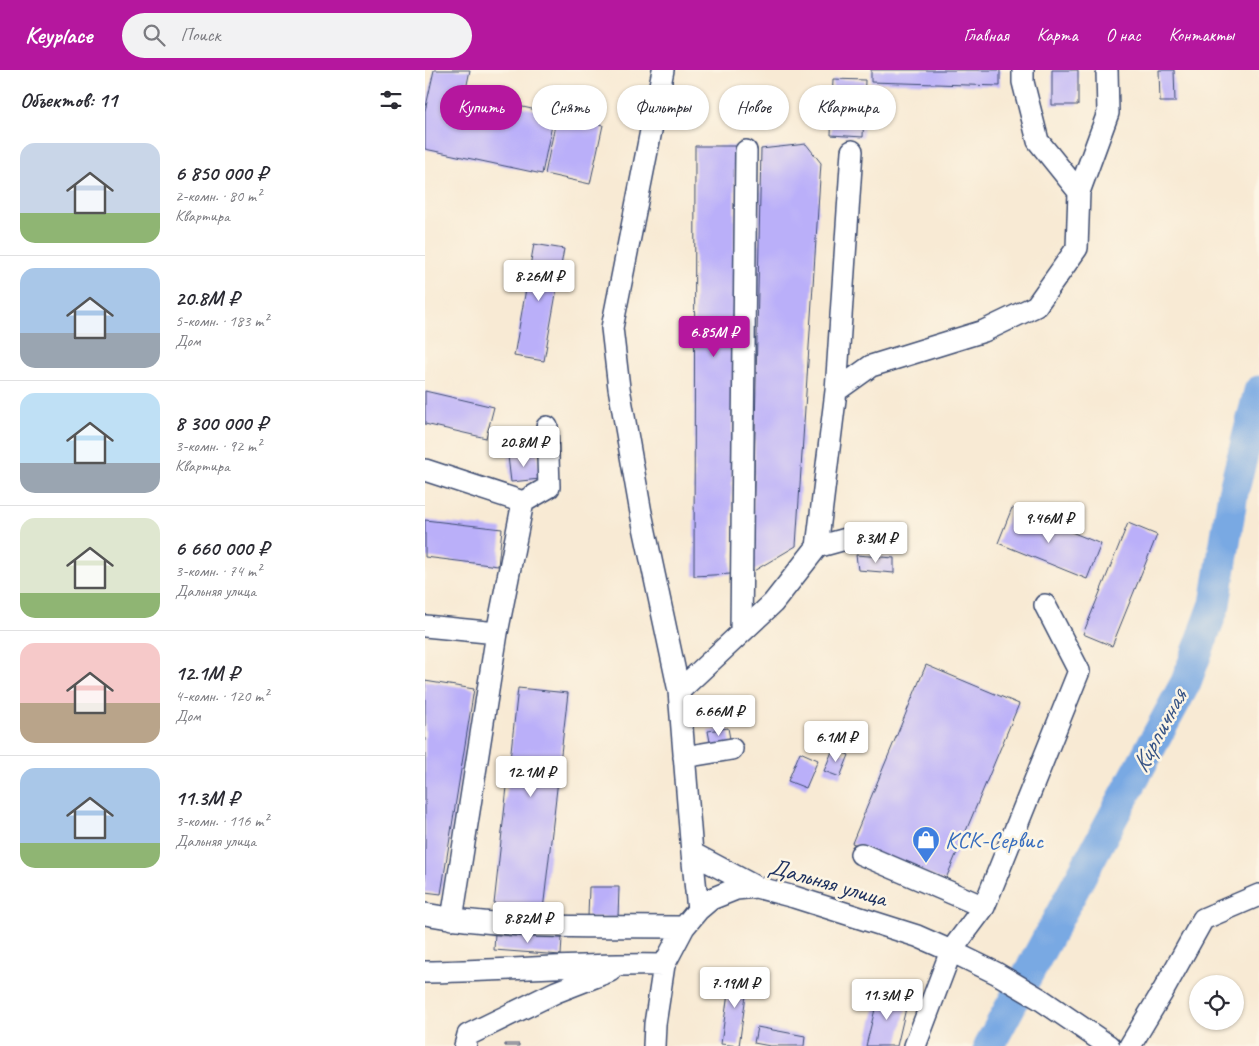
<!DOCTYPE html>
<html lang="ru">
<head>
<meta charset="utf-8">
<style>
  :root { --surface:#fff; --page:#f2f2f3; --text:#2b2b33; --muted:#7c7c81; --line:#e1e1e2; --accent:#b5179e }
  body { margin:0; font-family:Caveat,sans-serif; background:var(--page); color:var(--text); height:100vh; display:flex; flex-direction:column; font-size:19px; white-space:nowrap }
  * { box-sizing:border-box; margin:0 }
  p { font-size:16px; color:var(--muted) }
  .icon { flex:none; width:28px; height:28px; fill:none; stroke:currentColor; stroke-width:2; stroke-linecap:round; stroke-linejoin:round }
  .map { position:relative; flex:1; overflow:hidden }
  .drawer { display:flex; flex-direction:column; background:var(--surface); width:425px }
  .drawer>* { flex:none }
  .top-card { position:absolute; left:15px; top:15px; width:475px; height:45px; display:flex; gap:10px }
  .controls { position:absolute; left:764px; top:905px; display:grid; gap:10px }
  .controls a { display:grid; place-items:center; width:55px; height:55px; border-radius:50%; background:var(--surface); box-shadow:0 1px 4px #0004; font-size:25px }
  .price { position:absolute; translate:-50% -42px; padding:0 11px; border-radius:5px; background:#fff; color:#222; font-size:16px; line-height:32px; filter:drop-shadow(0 1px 2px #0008) }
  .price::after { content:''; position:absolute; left:50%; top:30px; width:15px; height:11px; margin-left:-8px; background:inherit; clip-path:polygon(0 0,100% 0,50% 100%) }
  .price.current { background:var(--accent); color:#fff }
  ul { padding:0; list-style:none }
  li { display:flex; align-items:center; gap:15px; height:125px; padding:0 20px }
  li+li { border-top:1px solid var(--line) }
  li span { display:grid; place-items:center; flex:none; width:140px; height:100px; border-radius:15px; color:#555 }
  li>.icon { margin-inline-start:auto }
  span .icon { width:60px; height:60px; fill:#fffc; stroke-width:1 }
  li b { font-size:21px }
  h2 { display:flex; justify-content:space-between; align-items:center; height:60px; padding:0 20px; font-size:21px }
  .chip { padding:0 18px; border-radius:22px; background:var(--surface); box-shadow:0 1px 4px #0004; font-size:18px; line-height:45px }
  .chip.current { background:var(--accent); color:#fff }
  header { display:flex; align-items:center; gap:30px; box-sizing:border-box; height:70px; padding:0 25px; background:var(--accent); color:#fff }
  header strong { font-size:24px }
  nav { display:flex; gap:28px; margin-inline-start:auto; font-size:18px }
  .search { width:350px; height:45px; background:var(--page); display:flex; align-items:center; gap:12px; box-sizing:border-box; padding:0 18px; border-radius:28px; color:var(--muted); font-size:19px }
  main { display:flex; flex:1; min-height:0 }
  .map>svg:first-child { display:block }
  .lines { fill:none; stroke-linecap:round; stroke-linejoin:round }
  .river { stroke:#79a9e3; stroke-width:31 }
  .building { fill:#baaff9 }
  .minor-casing { stroke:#3c4b70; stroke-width:24 }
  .minor { stroke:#fff; stroke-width:21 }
  .labels { text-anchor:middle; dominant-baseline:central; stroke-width:5; stroke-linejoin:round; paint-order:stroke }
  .shop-label { font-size:24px; fill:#366cbe; stroke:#fcf5e5; text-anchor:start }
  .street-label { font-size:24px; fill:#1b2f5e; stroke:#fcf5e5 }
  .water-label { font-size:25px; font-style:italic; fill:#375486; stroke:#fcf5e5 }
</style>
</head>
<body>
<header>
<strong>Keyplace</strong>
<div class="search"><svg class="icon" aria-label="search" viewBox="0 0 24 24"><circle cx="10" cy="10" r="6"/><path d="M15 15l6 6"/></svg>Поиск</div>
<nav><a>Главная</a><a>Карта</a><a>О нас</a><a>Контакты</a></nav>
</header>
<main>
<section class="drawer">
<h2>Объектов: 11<svg class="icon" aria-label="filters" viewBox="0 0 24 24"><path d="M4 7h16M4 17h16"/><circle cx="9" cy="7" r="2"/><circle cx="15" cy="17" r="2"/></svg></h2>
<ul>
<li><span style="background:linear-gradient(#c9d6e8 70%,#8fb573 0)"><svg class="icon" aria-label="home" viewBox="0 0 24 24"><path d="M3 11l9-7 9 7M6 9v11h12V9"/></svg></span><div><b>6 850 000 ₽</b><p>2-комн. · 80 m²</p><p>Квартира</p></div></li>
<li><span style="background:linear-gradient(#a9c7e8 65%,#9aa5b1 0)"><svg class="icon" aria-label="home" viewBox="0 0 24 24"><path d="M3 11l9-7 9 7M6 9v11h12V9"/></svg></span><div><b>20.8M ₽</b><p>5-комн. · 183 m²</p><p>Дом</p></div></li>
<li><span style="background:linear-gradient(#bfe0f5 70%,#9aa5b1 0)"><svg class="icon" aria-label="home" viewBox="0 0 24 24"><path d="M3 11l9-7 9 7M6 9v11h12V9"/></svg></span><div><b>8 300 000 ₽</b><p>3-комн. · 92 m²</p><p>Квартира</p></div></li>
<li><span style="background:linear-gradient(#dfe7d0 75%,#8fb573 0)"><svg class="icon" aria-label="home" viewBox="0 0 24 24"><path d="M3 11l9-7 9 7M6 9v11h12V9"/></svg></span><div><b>6 660 000 ₽</b><p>3-комн. · 74 m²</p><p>Дальняя улица</p></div></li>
<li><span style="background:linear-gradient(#f6c9c9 60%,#b9a48a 0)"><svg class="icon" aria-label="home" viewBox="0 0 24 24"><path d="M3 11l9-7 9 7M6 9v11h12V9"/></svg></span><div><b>12.1M ₽</b><p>4-комн. · 120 m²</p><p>Дом</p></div></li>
<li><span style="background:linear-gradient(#a9c7e8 75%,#8fb573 0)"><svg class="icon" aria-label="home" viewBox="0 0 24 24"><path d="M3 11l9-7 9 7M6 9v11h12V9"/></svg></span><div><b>11.3M ₽</b><p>3-комн. · 116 m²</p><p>Дальняя улица</p></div></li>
</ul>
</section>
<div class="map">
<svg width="834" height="976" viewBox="0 0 834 976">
  <rect width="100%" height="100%" fill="#fcf5e5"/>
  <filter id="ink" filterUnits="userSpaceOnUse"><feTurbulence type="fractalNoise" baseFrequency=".02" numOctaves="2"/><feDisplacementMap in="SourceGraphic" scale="10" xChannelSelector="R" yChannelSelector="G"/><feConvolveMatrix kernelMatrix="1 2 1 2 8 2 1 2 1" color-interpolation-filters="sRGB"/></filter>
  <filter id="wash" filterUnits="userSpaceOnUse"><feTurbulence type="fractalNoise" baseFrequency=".0096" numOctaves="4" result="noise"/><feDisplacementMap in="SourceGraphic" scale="20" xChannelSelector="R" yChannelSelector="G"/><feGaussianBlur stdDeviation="1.12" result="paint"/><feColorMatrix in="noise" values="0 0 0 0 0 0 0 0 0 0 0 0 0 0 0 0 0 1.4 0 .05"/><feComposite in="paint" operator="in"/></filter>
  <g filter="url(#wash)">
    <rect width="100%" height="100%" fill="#f8ead4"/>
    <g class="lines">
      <!-- river -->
      <path class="river" d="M 564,976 L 761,612 L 790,534 L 808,423 L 834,321"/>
    </g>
    <g id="blocks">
      <!-- building -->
      <path class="building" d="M 9,0 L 45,0 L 40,24 L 129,44 L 117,104 L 0,79 L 0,41 Z
        M 446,0 L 575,0 L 575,16 L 446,12 Z
        M 627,0 L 653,0 L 653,35 L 627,35 Z
        M 734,0 L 749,0 L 750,32 L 735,32 Z
        M 408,9 L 440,10 L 438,67 L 406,65 Z
        M 132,45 L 178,55 L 165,114 L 120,104 Z
        M 381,74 L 396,93 L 371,476 L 327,502 L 336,79 Z
        M 270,76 L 310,76 L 306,504 L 269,506 Z
        M 109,174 L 139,179 L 119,291 L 89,286 Z
        M 0,321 L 69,337 L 61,368 L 0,354 Z
        M 112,383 L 115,409 L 86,412 L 83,386 Z
        M 587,438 L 676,474 L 662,509 L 573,473 Z
        M 0,450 L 77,459 L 73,496 L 0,487 Z
        M 703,453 L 732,465 L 687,576 L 658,564 Z
        M 431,485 L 469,488 L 469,503 L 433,500 Z
        M 501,595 L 594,634 L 520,811 L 427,773 Z
        M 0,611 L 49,619 L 16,824 L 0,822 Z
        M 93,618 L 143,623 L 118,840 L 69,834 Z
        M 303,658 L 306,674 L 286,677 L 283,661 Z
        M 408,679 L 424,685 L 415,707 L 399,701 Z
        M 375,682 L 393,690 L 381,718 L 363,711 Z
        M 164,817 L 194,817 L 193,848 L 163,847 Z
        M 70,863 L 137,868 L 136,885 L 69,880 Z
        M 306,901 L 324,903 L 314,976 L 296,974 Z
        M 454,923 L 483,930 L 472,976 L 441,976 Z
        M 332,957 L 380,966 L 379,976 L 345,976 L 329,973 Z
        M 80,974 L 94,974 L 94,976 L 80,976 Z"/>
    </g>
  </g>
  <g filter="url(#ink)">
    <use href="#blocks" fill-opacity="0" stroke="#3c4b70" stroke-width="1"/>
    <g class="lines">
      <defs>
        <path id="minor" d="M 238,0 L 187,258 L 194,318 L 216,443 L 254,621 L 267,783 L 331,817
          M 654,122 L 683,43 L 682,0
          M 411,321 L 446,296 L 559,261 L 611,236 L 652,178 L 654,122 L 613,71 L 598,12 L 598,0
          M 0,400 L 98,432 L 72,563
          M 98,432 L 124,417 L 122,357
          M 392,477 L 421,469 L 467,467
          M 0,556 L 72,563 L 27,849
          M 316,563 L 321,81
          M 254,621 L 348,533 L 392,477 L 411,321 L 427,81
          M 259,687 L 307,679
          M 267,783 L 273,840
          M 436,784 L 559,837 L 526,881 L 490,976
          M 559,837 L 654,601 L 620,535
          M 0,844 C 85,860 173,856 259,857
          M 0,902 C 80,901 159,893 239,895
          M 40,976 L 43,965 L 131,922 L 185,901
          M 229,976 L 230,954 L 239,895 L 259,857 L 273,840 L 286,829 L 311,819 L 331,817 L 369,827 L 492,866 L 526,881 L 571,903 L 615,929 L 684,976
          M 705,976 L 738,921 L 778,849 L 834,825"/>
      </defs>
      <!-- minor casing -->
      <use href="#minor" class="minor-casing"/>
      <!-- minor -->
      <use href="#minor" class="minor"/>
    </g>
  </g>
  <!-- icons -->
  <defs>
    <symbol id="shop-pin" viewBox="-11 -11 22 30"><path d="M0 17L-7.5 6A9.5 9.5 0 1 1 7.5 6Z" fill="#3f7fe0" stroke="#fcf5e5"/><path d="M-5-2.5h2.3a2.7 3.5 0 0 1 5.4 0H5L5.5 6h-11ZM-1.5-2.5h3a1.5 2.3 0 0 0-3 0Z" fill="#fff"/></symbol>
  </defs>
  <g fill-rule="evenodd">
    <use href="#shop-pin" x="485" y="754" width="32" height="43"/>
  </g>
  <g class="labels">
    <!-- shop labels -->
    <g class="shop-label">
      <text x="520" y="770">КСК-Сервис</text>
    </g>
    <!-- street labels -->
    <g class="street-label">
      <text transform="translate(403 812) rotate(16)">Дальняя улица</text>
    </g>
    <!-- water labels -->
    <g class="water-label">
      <text transform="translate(734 661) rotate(-62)">Кирпичная</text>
    </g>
  </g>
</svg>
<div class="controls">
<a><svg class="icon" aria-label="locate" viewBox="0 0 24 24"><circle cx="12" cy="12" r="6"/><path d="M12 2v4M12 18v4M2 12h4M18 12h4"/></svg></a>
</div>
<b class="price" style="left:114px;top:232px">8.26M ₽</b>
<b class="price current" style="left:289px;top:288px">6.85M ₽</b>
<b class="price" style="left:99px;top:398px">20.8M ₽</b>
<b class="price" style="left:624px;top:474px">9.46M ₽</b>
<b class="price" style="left:451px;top:494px">8.3M ₽</b>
<b class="price" style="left:294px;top:667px">6.66M ₽</b>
<b class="price" style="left:411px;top:693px">6.1M ₽</b>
<b class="price" style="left:106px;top:728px">12.1M ₽</b>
<b class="price" style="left:103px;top:874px">8.82M ₽</b>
<b class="price" style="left:310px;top:939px">7.19M ₽</b>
<b class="price" style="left:462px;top:951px">11.3M ₽</b>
<div class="top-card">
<a class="chip current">Купить</a>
<a class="chip">Снять</a>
<a class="chip">Фильтры</a>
<a class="chip">Новое</a>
<a class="chip">Квартира</a>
</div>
</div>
</main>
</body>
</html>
